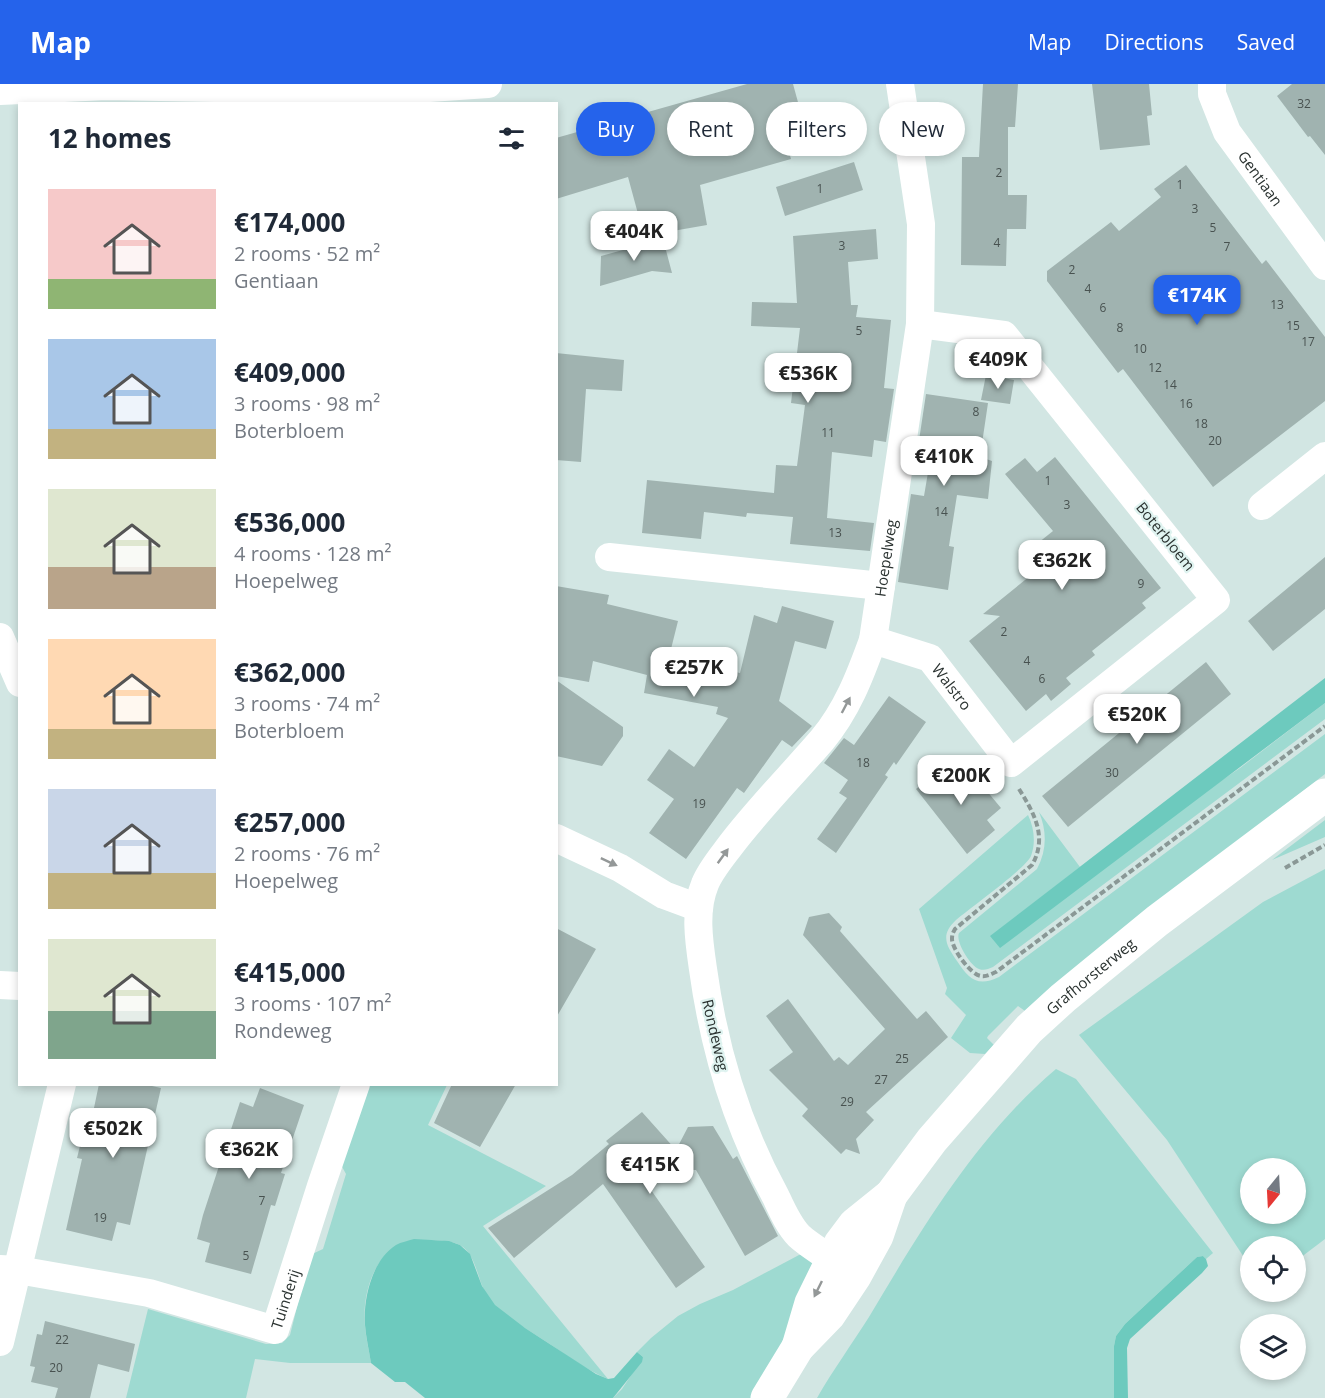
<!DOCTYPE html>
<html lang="en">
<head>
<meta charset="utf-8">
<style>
  :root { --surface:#fff; --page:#f6f6f7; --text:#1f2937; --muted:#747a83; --accent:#2563eb }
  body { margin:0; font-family:"Open Sans",sans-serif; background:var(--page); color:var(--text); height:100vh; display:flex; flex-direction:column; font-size:22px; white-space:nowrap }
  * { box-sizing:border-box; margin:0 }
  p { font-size:20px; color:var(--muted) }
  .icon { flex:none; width:33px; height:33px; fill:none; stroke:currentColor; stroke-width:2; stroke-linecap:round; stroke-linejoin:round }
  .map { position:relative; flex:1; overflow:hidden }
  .details { position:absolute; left:18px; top:18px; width:540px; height:984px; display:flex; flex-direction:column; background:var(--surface); border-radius:0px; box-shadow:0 3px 9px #0003 }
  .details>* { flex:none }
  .guide { position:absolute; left:576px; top:18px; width:570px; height:54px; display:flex; gap:12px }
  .needle { width:39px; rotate:198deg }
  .tools { position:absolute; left:1240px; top:1074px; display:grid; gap:12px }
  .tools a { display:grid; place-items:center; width:66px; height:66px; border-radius:50%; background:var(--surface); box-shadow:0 3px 9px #0003; font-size:30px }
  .price { position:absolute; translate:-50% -51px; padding:0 14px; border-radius:12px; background:#fff; color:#222; font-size:20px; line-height:39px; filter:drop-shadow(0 2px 3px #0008) }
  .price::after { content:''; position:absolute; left:50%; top:36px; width:18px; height:14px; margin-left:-9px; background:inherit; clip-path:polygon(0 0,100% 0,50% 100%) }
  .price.on { background:var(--accent); color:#fff }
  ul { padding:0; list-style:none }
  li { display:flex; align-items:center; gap:18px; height:150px; padding:0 30px }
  li span { display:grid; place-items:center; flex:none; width:168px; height:120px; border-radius:0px; color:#555 }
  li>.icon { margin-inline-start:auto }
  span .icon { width:72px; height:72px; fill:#fffc; stroke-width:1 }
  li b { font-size:26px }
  h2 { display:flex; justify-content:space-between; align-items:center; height:72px; padding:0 30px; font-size:26px }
  .chip { padding:0 21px; border-radius:27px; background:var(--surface); box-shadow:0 3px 9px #0003; font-size:21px; line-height:54px }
  .chip.on { background:var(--accent); color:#fff }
  header { display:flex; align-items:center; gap:36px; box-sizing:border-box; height:84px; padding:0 30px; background:var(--accent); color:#fff }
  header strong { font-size:28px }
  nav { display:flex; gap:33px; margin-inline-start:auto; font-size:21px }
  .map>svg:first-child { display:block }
  .green { fill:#9edad1; fill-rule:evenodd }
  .water { fill:#6dcabe }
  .building { fill:#a0b3b0 }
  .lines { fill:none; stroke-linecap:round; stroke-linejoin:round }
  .path { stroke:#8a9896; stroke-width:4; stroke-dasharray:6 3; stroke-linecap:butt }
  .minor { stroke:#fff; stroke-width:28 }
  .major { stroke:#fff; stroke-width:33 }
  .oneway { fill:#949898 }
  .labels { text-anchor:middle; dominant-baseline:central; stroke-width:4.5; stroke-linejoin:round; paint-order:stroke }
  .number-label { font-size:12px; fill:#485250 }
  .street-label { font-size:15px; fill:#2a3230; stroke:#dff3f0 }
</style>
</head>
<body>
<header>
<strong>Map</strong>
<nav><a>Map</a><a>Directions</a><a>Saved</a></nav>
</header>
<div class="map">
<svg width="1325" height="1314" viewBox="0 0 1325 1314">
  <rect width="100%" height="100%" fill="#d2e6e3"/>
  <!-- green -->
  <path class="green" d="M 1325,619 L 1325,635 L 993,883 C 988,885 984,887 979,885 C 970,882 955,857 959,849 L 1037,785 C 1047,766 1047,747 1039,728 L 1080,783 L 991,852 L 1240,684 Z
    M 1325,650 L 1325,690 L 1107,858 L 1025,927 L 1018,922 L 988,952 L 987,954 L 994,961 L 985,970 L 970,969 L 951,954 L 966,931 L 945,910 L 947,904 L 919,825 L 1028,731 C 1034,743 1036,759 1031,772 C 1025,785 970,824 956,836 C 940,851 946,861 957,877 C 968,894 977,904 999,893 Z
    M 1325,736 L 1325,753 L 1272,776 Z
    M 1325,785 L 1325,1155 L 1296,1177 L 1296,1162 L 1251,1162 L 1251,1184 L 1167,1056 L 1079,951 L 1263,818 ZM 1251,1084 L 1296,1084 L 1296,1130 L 1251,1130 Z
    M 1056,985 L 1076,995 L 1213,1169 L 1206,1175 L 1203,1172 L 1197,1173 L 1125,1240 L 1116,1252 L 1114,1262 L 1114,1314 L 817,1314 C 833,1286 852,1260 869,1233 C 922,1144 977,1052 1056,985 Z
    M 369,1000 L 447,1001 L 428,1041 L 546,1102 L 483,1142 L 608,1295 C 584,1285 564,1269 542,1255 C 524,1243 500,1231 488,1213 C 477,1197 477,1171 460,1161 C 449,1156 435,1156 424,1156 C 379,1153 361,1205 365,1242 C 366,1254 369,1267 371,1279 L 290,1279 L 255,1275 L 246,1314 L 126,1314 L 148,1225 L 266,1260 L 282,1259 L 290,1251 L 310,1171 L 323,1165 L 346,1090 L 339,1077 Z
    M 807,1170 L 821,1178 L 784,1257 L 752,1314 L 613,1314 L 622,1305 L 643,1273 L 637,1268 L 651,1254 L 678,1232 L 700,1220 L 733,1206 L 799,1171 Z"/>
  <!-- water -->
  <path class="water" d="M 1325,594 L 1325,619 L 1000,864 L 990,852 Z
    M 414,1155 L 449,1157 L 460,1161 L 470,1170 L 482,1202 L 495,1221 L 525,1244 L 596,1290 L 608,1295 L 614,1294 L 637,1268 L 643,1273 L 642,1278 L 613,1314 L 425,1314 L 405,1298 L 395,1298 L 371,1279 C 369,1266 366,1254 365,1241 C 363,1215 372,1176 396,1161 C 401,1158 408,1157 414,1155 Z
    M 1203,1172 L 1206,1175 L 1208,1182 L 1202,1189 L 1130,1255 L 1127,1264 L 1128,1314 L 1114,1314 L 1114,1262 L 1116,1252 L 1125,1240 L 1197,1173 Z"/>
  <!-- building -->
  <path class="building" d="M 747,0 L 793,0 L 804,40 L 783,47 L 791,75 L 700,101 L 707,141 L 644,152 L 628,93 L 556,115 L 556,54 Z
    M 983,0 L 1018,0 L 1015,43 L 1008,43 L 1008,111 L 1027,111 L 1026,145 L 1007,145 L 1006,182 L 961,181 L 962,73 L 979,73 Z
    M 1092,0 L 1149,0 L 1152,31 L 1147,32 L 1150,61 L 1100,66 Z
    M 1292,0 L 1325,0 L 1325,71 L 1310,52 L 1308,53 L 1277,12 Z
    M 854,78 L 863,106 L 785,132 L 776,103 Z
    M 1186,81 L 1262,180 L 1266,176 L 1325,253 L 1325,317 L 1213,403 L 1123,285 L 1118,289 L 1047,197 L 1047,187 L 1111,138 L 1119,147 L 1161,113 L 1154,105 Z
    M 876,145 L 878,175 L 848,178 L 851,221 L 858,221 L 856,233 L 891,236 L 884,304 L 894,305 L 886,358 L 874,356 L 872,373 L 832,368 L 827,434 L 874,439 L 870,467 L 790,460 L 793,433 L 747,429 L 746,433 L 704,428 L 701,455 L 642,449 L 647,396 L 774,409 L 776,381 L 797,382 L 805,321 L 791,319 L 800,244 L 751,242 L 752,218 L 797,219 L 793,152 Z
    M 663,155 L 672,189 L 652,187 L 600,202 L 601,172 Z
    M 556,269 L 624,276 L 622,307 L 586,305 L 581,378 L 556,376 Z
    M 986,291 L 1014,296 L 1010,320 L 981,316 Z
    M 926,310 L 988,319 L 980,373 L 992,377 L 988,415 L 957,411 L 949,462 L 954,463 L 948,506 L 898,498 L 911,410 L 924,412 L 932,365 L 918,363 Z
    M 1055,373 L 1161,504 L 1142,519 L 1146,524 L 1092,567 L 1095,571 L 1066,594 L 1071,600 L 1051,617 L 1046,610 L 1026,627 L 969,557 L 1000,532 L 983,530 L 1041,483 L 1028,467 L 1053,447 L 1005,390 L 1025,374 L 1037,388 Z
    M 1325,473 L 1325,525 L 1273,567 L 1248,537 Z
    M 556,502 L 609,511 L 607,520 L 678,537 L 669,573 L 740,589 L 754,531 L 777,539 L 782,522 L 834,537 L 826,565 L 795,557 L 779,617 L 812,642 L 792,663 L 782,656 L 744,709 L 737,704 L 686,775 L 649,749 L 674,715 L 647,696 L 669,665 L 694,683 L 728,634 L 716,630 L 718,623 L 644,609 L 647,591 L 593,577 L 589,598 L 556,592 Z
    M 1206,578 L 1231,610 L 1068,743 L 1042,712 Z
    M 556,596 L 623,643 L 623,652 L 602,682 L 556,672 Z
    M 889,612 L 926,638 L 896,681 L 894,678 L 885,691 L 888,693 L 836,769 L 817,755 L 847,714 L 839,709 L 848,696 L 824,679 L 844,654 L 854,661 Z
    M 966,682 L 1001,724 L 987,736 L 995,746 L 967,770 L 916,705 L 943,683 L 952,694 Z
    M 829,829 L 842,843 L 840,847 L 917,935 L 926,927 L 948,953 L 866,1028 L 874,1036 L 856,1055 L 860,1070 L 846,1065 L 841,1070 L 802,1032 L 808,1025 L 769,986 L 793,968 L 766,932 L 788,915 L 834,977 L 839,973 L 848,981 L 885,945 L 803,851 L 809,833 Z
    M 556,844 L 596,865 L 556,934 Z
    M 99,1000 L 143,1000 L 161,1004 L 130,1141 L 117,1138 L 112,1157 L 66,1146 L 82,1075 L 77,1074 L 85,1042 L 90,1043 Z
    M 452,1000 L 516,1000 L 480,1063 L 434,1039 Z
    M 260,1004 L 304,1021 L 281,1089 L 285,1090 L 275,1122 L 271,1121 L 251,1190 L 205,1178 L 210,1159 L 197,1155 L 203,1131 L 240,1018 L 253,1023 Z
    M 642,1028 L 676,1066 L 688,1043 L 713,1042 L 733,1075 L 737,1072 L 778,1152 L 745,1172 L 696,1086 L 637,1086 L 705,1183 L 676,1204 L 603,1100 L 514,1174 L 488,1144 L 572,1091 L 609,1060 L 606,1057 Z
    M 45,1237 L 135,1260 L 129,1288 L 98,1280 L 90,1314 L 55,1314 L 58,1304 L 31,1298 L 35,1283 L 30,1282 L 37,1250 L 42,1251 Z"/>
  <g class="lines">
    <!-- path -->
    <path class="path" d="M 1019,705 C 1034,729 1048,753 1032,781 L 955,845 C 953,849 952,850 952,855 C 952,865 971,891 981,892 C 987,893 991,890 996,888 L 1325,642
      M 1285,784 L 1325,761"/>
    <!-- minor -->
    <g class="minor">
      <path id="s1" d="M 1212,0 L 1212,10 L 1227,48 L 1325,182"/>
      <path d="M 0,7 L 106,2 L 385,7 L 488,0"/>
      <path d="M 1262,422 L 1325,372"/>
      <path d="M 609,473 L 881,502"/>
      <path d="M 0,553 L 20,599"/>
      <path id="s2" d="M 873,556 L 930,574 L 1011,679 L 1216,516 L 1004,251 L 920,240"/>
      <path d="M 556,754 L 620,784 L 664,811 L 699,824"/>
      <path d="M 0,901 L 20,902"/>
      <path id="s3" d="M 0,1185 L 18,1186 L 149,1209 L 275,1246 L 321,1102 L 356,1000"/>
      <path id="s4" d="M 851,1189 C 836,1177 812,1164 799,1152 C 789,1142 782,1126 776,1113 C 737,1042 714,965 703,885 C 699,858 694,826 705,800 C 710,787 721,774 730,762 C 758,725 791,692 822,656 C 847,626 860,592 873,556 L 920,240 L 921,140 L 900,0"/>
      <path d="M 0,1258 L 62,1000"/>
    </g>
    <!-- major -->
    <g class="major">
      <path id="s5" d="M 798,1263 L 811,1219 L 840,1160 L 855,1140 L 891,1111 L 932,1056 L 1029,945 L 1063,914 L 1157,837 L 1325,711"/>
      <path d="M 767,1314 L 798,1263 L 829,1231 L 855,1192 L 877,1152 L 891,1111"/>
    </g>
  </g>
  <!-- one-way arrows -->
  <defs><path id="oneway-solid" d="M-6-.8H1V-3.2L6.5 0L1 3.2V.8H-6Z" transform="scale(1.5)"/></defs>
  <g class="oneway">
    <use href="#oneway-solid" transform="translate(846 621) rotate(-62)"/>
    <use href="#oneway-solid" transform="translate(723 772) rotate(-54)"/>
    <use href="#oneway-solid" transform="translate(609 778) rotate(25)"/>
    <use href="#oneway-solid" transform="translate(818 1205) rotate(116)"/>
  </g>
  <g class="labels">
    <!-- number labels -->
    <g class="number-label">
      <text x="1304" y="19">32</text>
      <text x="999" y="88">2</text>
      <text x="1180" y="100">1</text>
      <text x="820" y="104">1</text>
      <text x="1195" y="124">3</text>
      <text x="1213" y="143">5</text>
      <text x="997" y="158">4</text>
      <text x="842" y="161">3</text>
      <text x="1227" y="162">7</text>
      <text x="1072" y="185">2</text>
      <text x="1088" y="204">4</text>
      <text x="1277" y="220">13</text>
      <text x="1103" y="223">6</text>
      <text x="1293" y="241">15</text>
      <text x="1120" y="243">8</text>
      <text x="859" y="246">5</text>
      <text x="1308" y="257">17</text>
      <text x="1140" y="264">10</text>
      <text x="1155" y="283">12</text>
      <text x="1170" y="300">14</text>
      <text x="1186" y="319">16</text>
      <text x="976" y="327">8</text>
      <text x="1201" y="339">18</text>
      <text x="828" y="348">11</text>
      <text x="1215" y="356">20</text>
      <text x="1048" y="396">1</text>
      <text x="1067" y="420">3</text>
      <text x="941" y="427">14</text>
      <text x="835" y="448">13</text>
      <text x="1141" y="499">9</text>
      <text x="1004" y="547">2</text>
      <text x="1027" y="576">4</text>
      <text x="1042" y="594">6</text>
      <text x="863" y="678">18</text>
      <text x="1112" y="688">30</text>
      <text x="699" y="719">19</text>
      <text x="902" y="974">25</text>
      <text x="881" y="995">27</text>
      <text x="847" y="1017">29</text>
      <text x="262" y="1116">7</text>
      <text x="100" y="1133">19</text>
      <text x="246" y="1171">5</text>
      <text x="62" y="1255">22</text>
      <text x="56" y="1283">20</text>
    </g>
    <!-- street labels -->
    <g class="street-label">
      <text stroke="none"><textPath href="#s1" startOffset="108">Gentiaan</textPath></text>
      <text transform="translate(1166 452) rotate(51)">Boterbloem</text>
      <text stroke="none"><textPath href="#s4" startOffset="818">Hoepelweg</textPath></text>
      <text stroke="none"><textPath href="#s2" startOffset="96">Walstro</textPath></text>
      <text stroke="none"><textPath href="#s5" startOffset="480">Grafhorsterweg</textPath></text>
      <text transform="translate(716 951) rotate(77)">Rondeweg</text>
      <text stroke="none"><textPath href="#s3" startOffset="315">Tuinderij</textPath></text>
    </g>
  </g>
</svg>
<div class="tools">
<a><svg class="needle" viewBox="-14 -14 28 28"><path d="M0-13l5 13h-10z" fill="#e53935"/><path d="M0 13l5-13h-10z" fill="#747a83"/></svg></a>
<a><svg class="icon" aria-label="locate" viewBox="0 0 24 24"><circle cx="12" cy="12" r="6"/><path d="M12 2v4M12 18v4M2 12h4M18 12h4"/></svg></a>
<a><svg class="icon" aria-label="layers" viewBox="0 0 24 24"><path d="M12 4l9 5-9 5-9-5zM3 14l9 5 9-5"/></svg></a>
</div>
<b class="price" style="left:634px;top:178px">€404K</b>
<b class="price on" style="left:1197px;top:242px">€174K</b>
<b class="price" style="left:998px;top:306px">€409K</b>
<b class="price" style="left:808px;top:320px">€536K</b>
<b class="price" style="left:944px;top:403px">€410K</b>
<b class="price" style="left:1062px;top:507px">€362K</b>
<b class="price" style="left:694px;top:614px">€257K</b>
<b class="price" style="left:1137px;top:661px">€520K</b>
<b class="price" style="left:961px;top:722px">€200K</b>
<b class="price" style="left:113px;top:1075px">€502K</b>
<b class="price" style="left:249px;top:1096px">€362K</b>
<b class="price" style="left:650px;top:1111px">€415K</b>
<div class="guide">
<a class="chip on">Buy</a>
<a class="chip">Rent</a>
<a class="chip">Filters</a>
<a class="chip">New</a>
</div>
<section class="details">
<h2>12 homes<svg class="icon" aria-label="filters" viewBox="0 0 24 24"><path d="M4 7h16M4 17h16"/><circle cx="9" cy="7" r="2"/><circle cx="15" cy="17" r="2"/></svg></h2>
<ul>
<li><span style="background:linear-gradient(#f6c9c9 75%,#8fb573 0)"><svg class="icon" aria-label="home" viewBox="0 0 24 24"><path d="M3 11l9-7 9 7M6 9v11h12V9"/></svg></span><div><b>€174,000</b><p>2 rooms · 52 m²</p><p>Gentiaan</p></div></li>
<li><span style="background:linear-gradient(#a9c7e8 75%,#c2b280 0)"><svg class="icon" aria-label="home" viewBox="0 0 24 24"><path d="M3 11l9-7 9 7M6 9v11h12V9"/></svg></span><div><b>€409,000</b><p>3 rooms · 98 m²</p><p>Boterbloem</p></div></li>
<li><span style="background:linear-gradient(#dfe7d0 65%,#b9a48a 0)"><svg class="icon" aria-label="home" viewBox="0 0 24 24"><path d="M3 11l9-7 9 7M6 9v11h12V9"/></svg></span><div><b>€536,000</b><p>4 rooms · 128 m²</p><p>Hoepelweg</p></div></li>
<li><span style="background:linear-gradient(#ffd9b3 75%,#c2b280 0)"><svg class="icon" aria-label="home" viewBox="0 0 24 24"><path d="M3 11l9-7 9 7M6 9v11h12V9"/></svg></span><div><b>€362,000</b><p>3 rooms · 74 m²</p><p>Boterbloem</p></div></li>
<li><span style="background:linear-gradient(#c9d6e8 70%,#c2b280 0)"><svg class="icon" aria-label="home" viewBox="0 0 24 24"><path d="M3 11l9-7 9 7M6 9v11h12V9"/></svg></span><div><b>€257,000</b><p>2 rooms · 76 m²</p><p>Hoepelweg</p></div></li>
<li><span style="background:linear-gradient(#dfe7d0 60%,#7fa58c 0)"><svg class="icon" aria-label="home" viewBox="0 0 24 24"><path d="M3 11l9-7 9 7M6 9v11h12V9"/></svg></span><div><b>€415,000</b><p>3 rooms · 107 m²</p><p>Rondeweg</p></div></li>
</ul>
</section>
</div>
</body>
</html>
